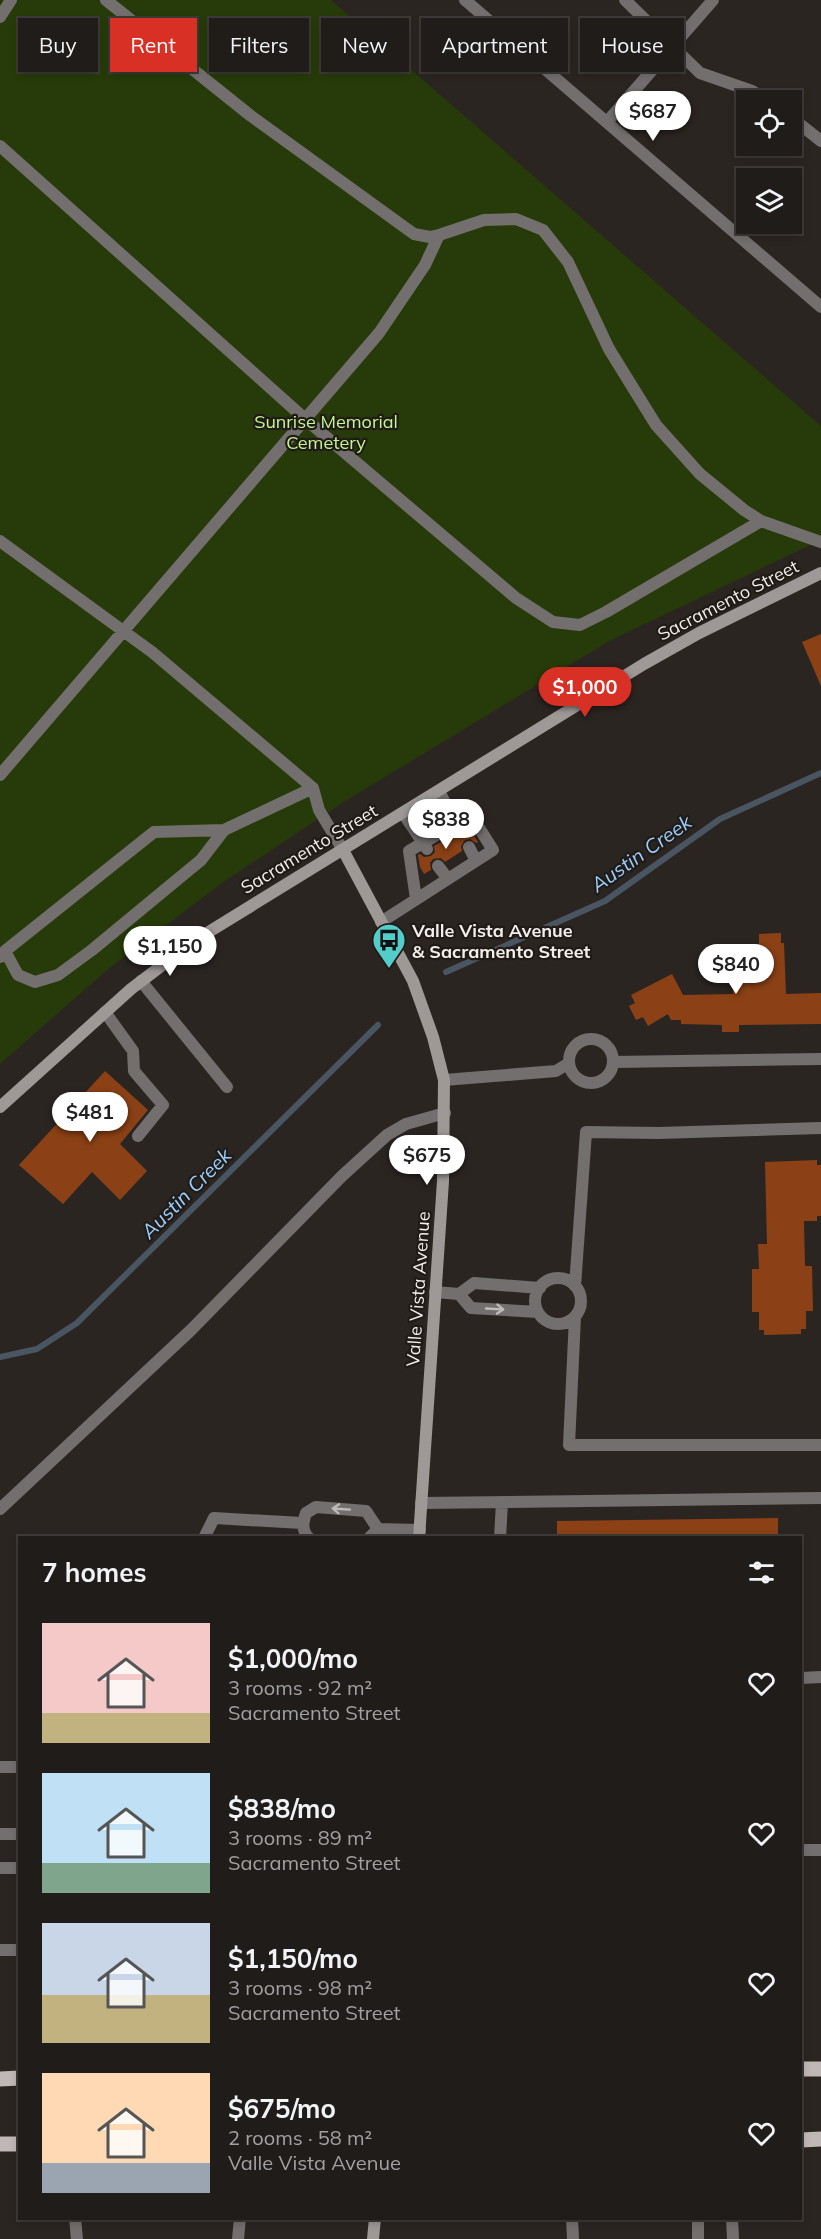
<!DOCTYPE html>
<html lang="en">
<head>
<meta charset="utf-8">
<style>
  :root { --surface:#201c1a; --page:#282523; --text:#f1f3f6; --muted:#a2a1a2; --line:#3d3a39; --accent:#d93025 }
  body { margin:0; font-family:Mulish,sans-serif; background:var(--page); color:var(--text); height:100vh; display:flex; flex-direction:column; font-size:22px; white-space:nowrap }
  * { box-sizing:border-box; margin:0 }
  p { font-size:20px; color:var(--muted) }
  .icon { flex:none; width:33px; height:33px; fill:none; stroke:currentColor; stroke-width:2; stroke-linecap:round; stroke-linejoin:round }
  .map { position:relative; flex:1; overflow:hidden }
  .side { position:absolute; left:18px; top:1536px; width:784px; height:684px; display:flex; flex-direction:column; background:var(--surface); border-radius:0px; box-shadow:0 3px 9px #0003,0 0 0 2px var(--line) }
  .side>* { flex:none }
  .hud { position:absolute; left:18px; top:18px; width:786px; height:54px; display:flex; gap:12px }
  .controls { position:absolute; left:736px; top:90px; display:grid; gap:12px }
  .controls a { display:grid; place-items:center; width:66px; height:66px; border-radius:0px; background:var(--surface); box-shadow:0 3px 9px #0003,0 0 0 2px var(--line); font-size:30px }
  .price { position:absolute; translate:-50% -51px; padding:0 14px; border-radius:21px; background:#fff; color:#222; font-size:20px; line-height:39px; filter:drop-shadow(0 2px 3px #0008) }
  .price::after { content:''; position:absolute; left:50%; top:36px; width:18px; height:14px; margin-left:-9px; background:inherit; clip-path:polygon(0 0,100% 0,50% 100%) }
  .price.selected { background:var(--accent); color:#fff }
  ul { padding:0; list-style:none }
  li { display:flex; align-items:center; gap:18px; height:150px; padding:0 24px }
  li span { display:grid; place-items:center; flex:none; width:168px; height:120px; border-radius:0px; color:#555 }
  li>.icon { margin-inline-start:auto }
  span .icon { width:72px; height:72px; fill:#fffc; stroke-width:1 }
  li b { font-size:26px }
  h2 { display:flex; justify-content:space-between; align-items:center; height:72px; padding:0 24px; font-size:26px }
  .tag { padding:0 21px; border-radius:0px; background:var(--surface); box-shadow:0 3px 9px #0003,0 0 0 2px var(--line); font-size:21px; line-height:54px }
  .tag.selected { background:var(--accent); color:#fff }
  .map>svg:first-child { display:block }
  .green { fill:#263b09 }
  .lines { fill:none; stroke-linecap:round; stroke-linejoin:round }
  .stream { stroke:#495662; stroke-width:6 }
  .building { fill:#8b4115 }
  .lane { stroke:#736f6e; stroke-width:12 }
  .street { stroke:#736f6e; stroke-width:12 }
  .secondary { stroke:#9e9897; stroke-width:12 }
  .primary { stroke:#c0b8b6; stroke-width:15 }
  .oneway { stroke:#bfbbba }
  .labels { text-anchor:middle; dominant-baseline:central; stroke-width:4.5; stroke-linejoin:round; paint-order:stroke }
  .park-label { font-size:18px; fill:#c3f78e; stroke:#211b18 }
  .street-label { font-size:18px; fill:#f2eeec; stroke:#211b18 }
  .poi-label { font-size:18px; font-weight:bold; fill:#f2eeec; stroke:#211b18; text-anchor:start }
  .water-label { font-size:20px; font-style:italic; fill:#99cffe; stroke:#211b18 }
</style>
</head>
<body>
<div class="map">
<svg width="821" height="2239" viewBox="0 0 821 2239">
  <rect width="100%" height="100%" fill="#2b2522"/>
  <!-- green -->
  <path class="green" d="M 0,0 L 331,0 L 821,426 L 821,540 L 611,640 L 342,803 L 222,883 L 107,970 L 0,1064 Z"/>
  <g class="lines">
    <!-- stream -->
    <path class="stream" d="M 446,972 L 605,901 L 720,819 L 821,773
      M 0,1357 L 37,1349 L 77,1323 L 378,1025"/>
  </g>
  <!-- building -->
  <path class="building" d="M 821,634 L 821,686 L 802,642 Z
    M 468,826 L 478,842 L 476,843 L 470,839 L 465,840 L 461,846 L 462,851 L 445,862 L 441,858 L 433,859 L 430,863 L 431,870 L 424,874 L 420,867 L 418,855 L 420,854 L 424,857 L 431,856 L 435,852 L 434,846 L 453,835 L 458,838 L 463,837 Z
    M 781,933 L 781,943 L 784,943 L 786,994 L 821,993 L 821,1024 L 739,1025 L 739,1032 L 722,1032 L 722,1025 L 681,1024 L 681,1020 L 671,1020 L 668,1014 L 648,1026 L 643,1017 L 636,1020 L 629,1006 L 635,1003 L 631,995 L 672,974 L 683,995 L 733,994 L 732,965 L 736,965 L 737,955 L 742,956 L 742,947 L 759,946 L 759,934 Z
    M 105,1071 L 148,1110 L 120,1144 L 147,1171 L 120,1200 L 92,1172 L 63,1204 L 19,1165 Z
    M 817,1160 L 817,1165 L 821,1165 L 821,1216 L 817,1216 L 817,1221 L 804,1221 L 805,1266 L 812,1266 L 813,1311 L 806,1311 L 806,1329 L 801,1329 L 801,1334 L 764,1335 L 764,1330 L 759,1330 L 759,1312 L 752,1312 L 752,1269 L 759,1269 L 758,1244 L 767,1244 L 765,1162 Z
    M 778,1518 L 778,1538 L 557,1538 L 557,1521 Z"/>
  <g class="lines">
    <!-- lane -->
    <path class="lane" d="M 106,0 L 251,116 L 414,234 L 430,237 L 439,235
      M 625,0 L 700,73 L 752,91 L 767,100
      M 0,17 L 11,0
      M 792,118 L 821,141
      M 0,146 L 304,418 L 516,598 L 553,622 L 580,625 L 606,612 L 761,521
      M 0,541 L 152,652 L 313,788 L 319,810 L 343,850
      M 0,775 L 379,333 L 425,265 L 439,235 L 484,220 L 516,219 L 543,230 L 568,262 L 609,349 L 656,425 L 700,474 L 744,510 L 761,521 L 821,542
      M 439,791 L 459,830
      M 403,813 L 427,849
      M 469,847 L 476,861
      M 438,866 L 448,879
      M 381,922 L 493,850 L 471,815 L 409,851 L 416,899
      M 5,951 L 18,975 L 35,982 L 58,975 L 92,950 L 201,860 L 224,830
      M 0,957 L 5,951 L 154,832 L 224,830 L 313,788
      M 141,981 L 227,1087
      M 105,1012 L 133,1051 L 134,1071 L 163,1105 L 138,1136
      M569 1061a22 22 0 1 1 44 0a22 22 0 1 1-44 0Z
      M 613,1062 L 821,1059
      M 444,1080 L 556,1071 L 569,1063
      M535 1301a23 23 0 1 1 46 0a23 23 0 1 1-46 0Z
      M 575,1286 L 586,1132 L 659,1133 L 821,1128
      M 435,1292 L 459,1294 L 474,1283 L 540,1288
      M 459,1294 L 471,1308 L 538,1312
      M 575,1317 L 569,1445 L 821,1445
      M 421,1503 L 821,1498
      M 0,1509 L 191,1330 L 342,1176 L 387,1135 L 406,1124 L 445,1113
      M 204,1538 L 214,1518 L 302,1523
      M 309,1538 C 301,1530 303,1522 306,1513 L 316,1507 L 366,1511 L 378,1529
      M 369,1538 L 378,1529 L 420,1530
      M 500,1538 L 502,1502
      M 801,1678 L 821,1677
      M 0,1767 L 20,1767
      M 0,1834 L 20,1834
      M 801,1850 L 821,1850
      M 0,1868 L 20,1868
      M 0,1950 L 20,1950
      M 75,2218 L 77,2239
      M 732,2218 L 733,2239
      M 238,2239 L 240,2218
      M 698,2239 L 698,2218"/>
    <!-- street -->
    <path class="street" d="M 465,0 L 821,307
      M 607,122 L 713,0
      M 572,2218 L 573,2239"/>
    <!-- secondary -->
    <path class="secondary" d="M 343,850 L 413,981 L 433,1037 L 444,1080 L 443,1181 L 419,1538
      M 0,1107 L 131,989 L 194,941 L 644,664 L 699,633 L 821,573
      M 373,2239 L 375,2218"/>
    <!-- primary -->
    <path class="primary" d="M 801,2069 L 821,2069
      M 0,2079 L 20,2078
      M 801,2140 L 821,2139
      M 0,2144 L 20,2144"/>
  </g>
  <!-- one-way arrows -->
  <defs><path id="oneway-shaft" d="M-6 0H5M1.5-3L5.5 0L1.5 3" fill="none" stroke-width="1.6" stroke-linecap="round" stroke-linejoin="round" transform="scale(1.5)"/></defs>
  <g class="oneway">
    <use href="#oneway-shaft" transform="translate(495 1309) rotate(3)"/>
    <use href="#oneway-shaft" transform="translate(341 1509) rotate(-176)"/>
  </g>
  <!-- icons -->
  <defs>
    <symbol id="bus-pin" viewBox="-11 -11 22 30"><path d="M0 17L-7.5 6A9.5 9.5 0 1 1 7.5 6Z" fill="#53cdca" stroke="#211b18"/><path d="M-5-6H5V4H4V6H2V4H-2V6H-4V4H-5ZM-3.5-4V0h7V-4ZM-3.5 1.2v1.5H-2V1.2ZM2 1.2v1.5H3.5V1.2Z" fill="#111"/></symbol>
  </defs>
  <g fill-rule="evenodd">
    <use href="#bus-pin" x="370" y="921" width="38" height="52"/>
  </g>
  <g class="labels">
    <!-- park labels -->
    <g class="park-label">
      <text x="326" y="421">Sunrise Memorial<tspan x="326" dy="21">Cemetery</tspan></text>
    </g>
    <!-- street labels -->
    <g class="street-label">
      <text transform="translate(728 600) rotate(-27)">Sacramento Street</text>
      <text transform="translate(309 849) rotate(-31)">Sacramento Street</text>
      <text transform="translate(418 1289) rotate(-86)">Valle Vista Avenue</text>
    </g>
    <!-- poi labels -->
    <g class="poi-label">
      <text x="412" y="930">Valle Vista Avenue<tspan x="412" dy="21">&amp; Sacramento Street</tspan></text>
    </g>
    <!-- water labels -->
    <g class="water-label">
      <text transform="translate(641 853) rotate(-35)">Austin Creek</text>
      <text transform="translate(186 1193) rotate(-45)">Austin Creek</text>
    </g>
  </g>
</svg>
<div class="controls">
<a><svg class="icon" aria-label="locate" viewBox="0 0 24 24"><circle cx="12" cy="12" r="6"/><path d="M12 2v4M12 18v4M2 12h4M18 12h4"/></svg></a>
<a><svg class="icon" aria-label="layers" viewBox="0 0 24 24"><path d="M12 4l9 5-9 5-9-5zM3 14l9 5 9-5"/></svg></a>
</div>
<b class="price" style="left:653px;top:142px">$687</b>
<b class="price selected" style="left:585px;top:718px">$1,000</b>
<b class="price" style="left:446px;top:850px">$838</b>
<b class="price" style="left:170px;top:977px">$1,150</b>
<b class="price" style="left:736px;top:995px">$840</b>
<b class="price" style="left:90px;top:1143px">$481</b>
<b class="price" style="left:427px;top:1186px">$675</b>
<div class="hud">
<a class="tag">Buy</a>
<a class="tag selected">Rent</a>
<a class="tag">Filters</a>
<a class="tag">New</a>
<a class="tag">Apartment</a>
<a class="tag">House</a>
</div>
<section class="side">
<h2>7 homes<svg class="icon" aria-label="filters" viewBox="0 0 24 24"><path d="M4 7h16M4 17h16"/><circle cx="9" cy="7" r="2"/><circle cx="15" cy="17" r="2"/></svg></h2>
<ul>
<li><span style="background:linear-gradient(#f6c9c9 75%,#c2b280 0)"><svg class="icon" aria-label="home" viewBox="0 0 24 24"><path d="M3 11l9-7 9 7M6 9v11h12V9"/></svg></span><div><b>$1,000/mo</b><p>3 rooms · 92 m²</p><p>Sacramento Street</p></div><svg class="icon" aria-label="heart" viewBox="0 0 24 24"><path d="M12 20l-8-8c-3-5 5-10 8-4 3-6 11-1 8 4z"/></svg></li>
<li><span style="background:linear-gradient(#bfe0f5 75%,#7fa58c 0)"><svg class="icon" aria-label="home" viewBox="0 0 24 24"><path d="M3 11l9-7 9 7M6 9v11h12V9"/></svg></span><div><b>$838/mo</b><p>3 rooms · 89 m²</p><p>Sacramento Street</p></div><svg class="icon" aria-label="heart" viewBox="0 0 24 24"><path d="M12 20l-8-8c-3-5 5-10 8-4 3-6 11-1 8 4z"/></svg></li>
<li><span style="background:linear-gradient(#c9d6e8 60%,#c2b280 0)"><svg class="icon" aria-label="home" viewBox="0 0 24 24"><path d="M3 11l9-7 9 7M6 9v11h12V9"/></svg></span><div><b>$1,150/mo</b><p>3 rooms · 98 m²</p><p>Sacramento Street</p></div><svg class="icon" aria-label="heart" viewBox="0 0 24 24"><path d="M12 20l-8-8c-3-5 5-10 8-4 3-6 11-1 8 4z"/></svg></li>
<li><span style="background:linear-gradient(#ffd9b3 75%,#9aa5b1 0)"><svg class="icon" aria-label="home" viewBox="0 0 24 24"><path d="M3 11l9-7 9 7M6 9v11h12V9"/></svg></span><div><b>$675/mo</b><p>2 rooms · 58 m²</p><p>Valle Vista Avenue</p></div><svg class="icon" aria-label="heart" viewBox="0 0 24 24"><path d="M12 20l-8-8c-3-5 5-10 8-4 3-6 11-1 8 4z"/></svg></li>
</ul>
</section>
</div>
</body>
</html>
